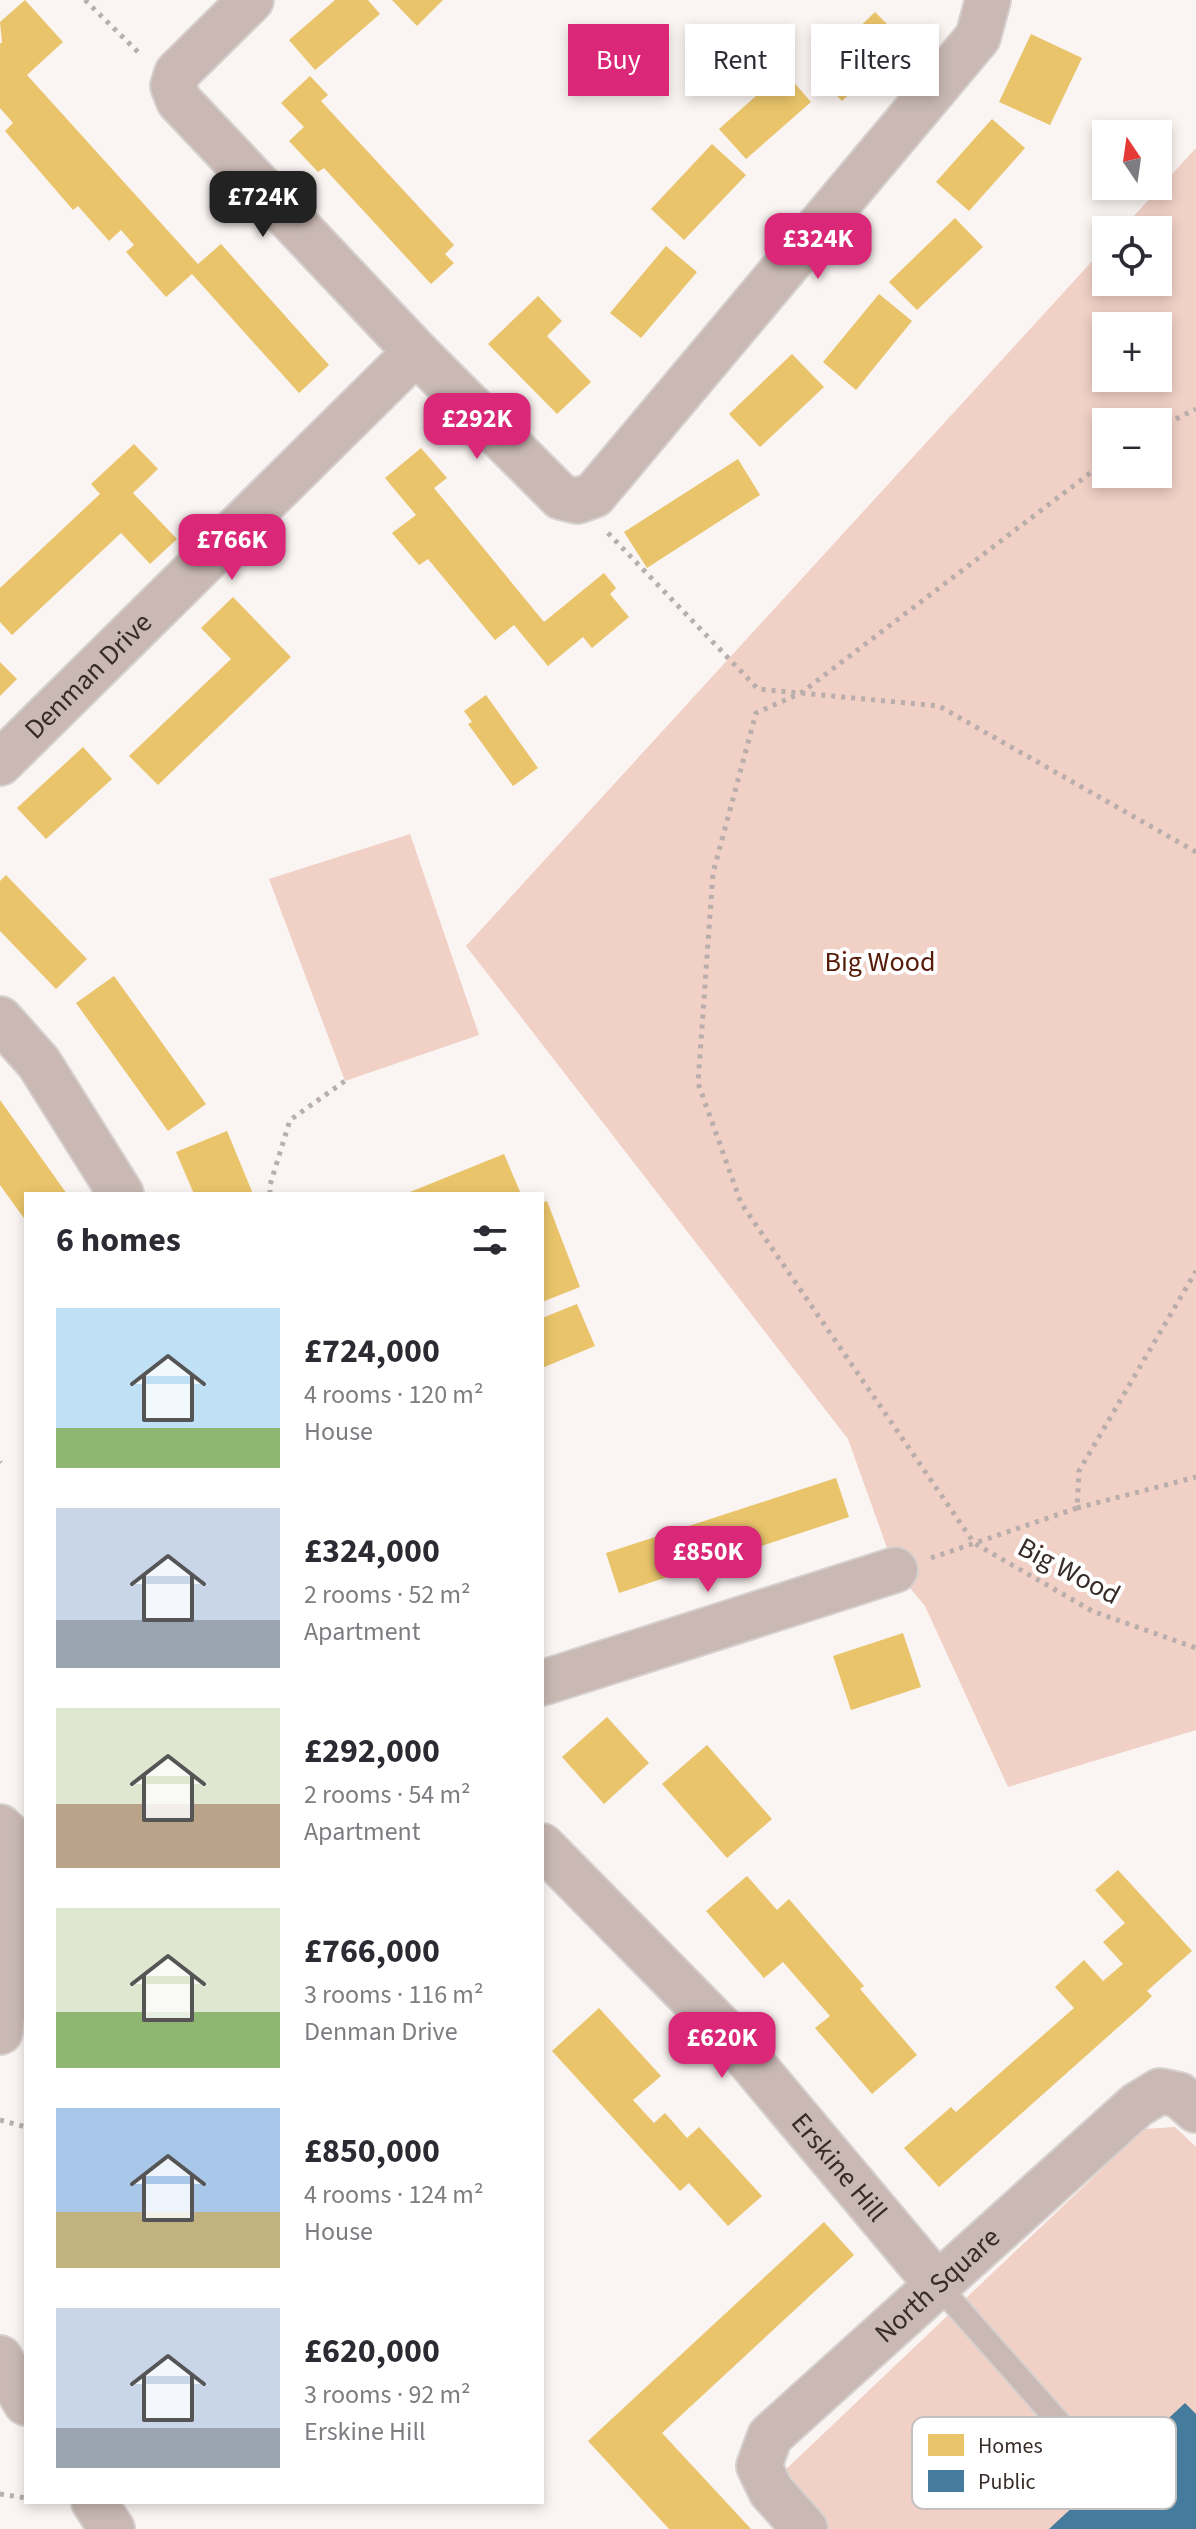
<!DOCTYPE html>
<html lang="en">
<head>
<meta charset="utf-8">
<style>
  :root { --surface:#fff; --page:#f2f2f3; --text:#2b2b33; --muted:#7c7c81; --accent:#db2777 }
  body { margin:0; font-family:"Source Sans 3",sans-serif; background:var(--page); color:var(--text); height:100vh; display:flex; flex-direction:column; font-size:30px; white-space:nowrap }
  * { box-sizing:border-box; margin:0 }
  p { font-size:26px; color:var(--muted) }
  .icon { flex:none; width:44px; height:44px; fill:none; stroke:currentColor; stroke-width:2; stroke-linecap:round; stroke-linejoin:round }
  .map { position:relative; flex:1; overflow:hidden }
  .sheet { position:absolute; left:24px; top:1192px; width:520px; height:1312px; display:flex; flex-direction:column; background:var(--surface); border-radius:0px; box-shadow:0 4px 12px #0003 }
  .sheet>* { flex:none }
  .hud { position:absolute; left:568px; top:24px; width:508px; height:72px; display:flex; gap:16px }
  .needle { width:52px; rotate:347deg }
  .buttons { position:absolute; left:1092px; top:120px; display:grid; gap:16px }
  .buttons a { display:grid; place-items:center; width:80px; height:80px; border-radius:0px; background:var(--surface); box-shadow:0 4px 12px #0003; font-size:40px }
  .price { position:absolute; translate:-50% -68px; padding:0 18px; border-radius:16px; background:var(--accent); color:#fff; font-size:26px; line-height:52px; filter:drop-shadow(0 2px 4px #0008) }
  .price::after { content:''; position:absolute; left:50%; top:48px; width:24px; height:18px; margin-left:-12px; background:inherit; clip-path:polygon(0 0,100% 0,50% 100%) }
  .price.selected { background:#222; color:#fff }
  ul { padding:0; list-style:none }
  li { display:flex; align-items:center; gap:24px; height:200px; padding:0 32px }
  li span { display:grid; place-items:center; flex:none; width:224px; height:160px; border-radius:0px; color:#555 }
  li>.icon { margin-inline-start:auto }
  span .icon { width:96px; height:96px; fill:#fffc; stroke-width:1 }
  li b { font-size:34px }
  h2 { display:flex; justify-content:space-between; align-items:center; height:96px; padding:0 32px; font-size:34px }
  .tag { padding:0 28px; border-radius:0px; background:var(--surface); box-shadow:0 4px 12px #0003; font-size:28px; line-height:72px }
  .tag.selected { background:var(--accent); color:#fff }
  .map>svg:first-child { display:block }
  .green { fill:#f1d0c6; fill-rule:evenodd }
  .homes { fill:#e9c46a }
  .public { fill:#457b9d }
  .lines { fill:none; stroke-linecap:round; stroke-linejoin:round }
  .lane-casing { stroke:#d6d1cf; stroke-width:26 }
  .street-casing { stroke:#d6d1cf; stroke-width:48 }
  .path { stroke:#b9aeab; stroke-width:5; stroke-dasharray:4 6; stroke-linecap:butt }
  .lane { stroke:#c9b8b3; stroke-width:22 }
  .street { stroke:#c9b8b3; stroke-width:44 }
  .labels { text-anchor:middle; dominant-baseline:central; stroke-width:8; stroke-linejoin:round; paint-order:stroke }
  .street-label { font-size:28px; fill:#372c29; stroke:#fff }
  .park-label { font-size:28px; fill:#551b09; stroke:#fff }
  .key { fill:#fff; stroke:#c3c0bf; stroke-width:2 }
  .key-label { font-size:22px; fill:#372c29 }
</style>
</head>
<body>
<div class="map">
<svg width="1196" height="2529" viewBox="0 0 1196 2529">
  <rect width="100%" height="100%" fill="#faf4f2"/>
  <!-- green -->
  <path class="green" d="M 1196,148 L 1196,1730 L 1008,1787 L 925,1606 L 895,1570 L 848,1439 L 466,946 L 1106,246 L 1106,282 L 1158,282 L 1158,230 L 1121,230 ZM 1106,326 L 1158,326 L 1158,378 L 1106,378 ZM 1106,422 L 1158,422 L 1158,474 L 1106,474 Z
    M 410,834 L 479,1035 L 345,1081 L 269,879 Z
    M 1175,2127 L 1196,2147 L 1196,2529 L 830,2529 L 780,2475 L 1144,2129 Z"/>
  <!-- homes -->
  <path class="homes" d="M 25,0 L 63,42 L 27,75 L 198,264 L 221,244 L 329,365 L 299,393 L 192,274 L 166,297 L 126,252 L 134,245 L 121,230 L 109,241 L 78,206 L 73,210 L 5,131 L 13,123 L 0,108 L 0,44 L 2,42 L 0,22 Z
    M 335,0 L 368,0 L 380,14 L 315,70 L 289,40 Z
    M 392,0 L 443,0 L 417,26 Z
    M 875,12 L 904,41 L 842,101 L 814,71 Z
    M 1031,34 L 1082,58 L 1050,125 L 999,102 Z
    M 784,71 L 811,102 L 746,159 L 719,129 Z
    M 310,76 L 328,95 L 321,101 L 454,245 L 445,254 L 454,263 L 431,284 L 324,168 L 318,172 L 289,141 L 304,127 L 281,103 Z
    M 992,119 L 1025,148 L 969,211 L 936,182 Z
    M 712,144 L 746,175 L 684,240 L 651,209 Z
    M 955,218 L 983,247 L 917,310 L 889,282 Z
    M 666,246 L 697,272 L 641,338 L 610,313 Z
    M 879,294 L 912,321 L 856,390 L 823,362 Z
    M 538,296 L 562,321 L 547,336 L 591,382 L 557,414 L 488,344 Z
    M 792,354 L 824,387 L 760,447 L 729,414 Z
    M 134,444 L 158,469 L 133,493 L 177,539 L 150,564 L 121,533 L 12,635 L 0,622 L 0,588 L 100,494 L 91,484 Z
    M 421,448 L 447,478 L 434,488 L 544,622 L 604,573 L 616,588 L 610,594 L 629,617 L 592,648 L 583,637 L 548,666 L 514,625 L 495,640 L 428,559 L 419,565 L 392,533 L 416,515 L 385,478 Z
    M 738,459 L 760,495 L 647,568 L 624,532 Z
    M 233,597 L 291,657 L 158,785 L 129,756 L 231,659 L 201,628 Z
    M 0,662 L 17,679 L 0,696 Z
    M 486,695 L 538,768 L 513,786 L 468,724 L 472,722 L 464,711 Z
    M 83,747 L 112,779 L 46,839 L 17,808 Z
    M 6,875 L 87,959 L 56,989 L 0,931 L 0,881 Z
    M 114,976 L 206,1104 L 168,1131 L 76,1003 Z
    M 0,1100 L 67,1194 L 26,1194 L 26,1221 L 0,1185 Z
    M 227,1131 L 253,1194 L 194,1194 L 176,1152 Z
    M 504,1154 L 521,1194 L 405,1194 L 457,1173 Z
    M 547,1201 L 580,1287 L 542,1302 L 542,1203 Z
    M 577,1304 L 595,1346 L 542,1368 L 542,1318 Z
    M 836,1478 L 849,1517 L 619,1593 L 606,1553 Z
    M 903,1633 L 921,1687 L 851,1710 L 833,1656 Z
    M 607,1717 L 649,1763 L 604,1804 L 562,1757 Z
    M 707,1745 L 772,1819 L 727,1858 L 662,1784 Z
    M 1118,1870 L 1192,1951 L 1147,1991 L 1152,1996 L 1142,2006 L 939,2187 L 904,2148 L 951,2107 L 956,2112 L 1074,2008 L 1055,1987 L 1084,1960 L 1103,1981 L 1123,1964 L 1103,1942 L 1125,1923 L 1095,1890 Z
    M 747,1876 L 777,1910 L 789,1899 L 864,1986 L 860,1989 L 917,2055 L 872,2094 L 815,2028 L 830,2016 L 783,1962 L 764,1978 L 706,1911 Z
    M 599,2008 L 661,2076 L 633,2100 L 654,2123 L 665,2113 L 687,2138 L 699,2127 L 762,2196 L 728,2226 L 689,2183 L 680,2191 L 552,2051 Z
    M 824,2222 L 854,2255 L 662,2433 L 751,2529 L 669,2529 L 588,2441 Z"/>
  <!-- public -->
  <path class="public" d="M 1185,2403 L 1196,2414 L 1196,2529 L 1049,2529 Z"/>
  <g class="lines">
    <defs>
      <path id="lane" d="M 937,2284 L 1086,2453"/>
      <g id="street">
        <path d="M 251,0 L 177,73 L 173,86 L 179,101 L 416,352 L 561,497 L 577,501 L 594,495 L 978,37 L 988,0"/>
        <path id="s1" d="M 0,763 L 416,352"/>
        <path d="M 0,1019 L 39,1063 L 121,1194"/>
        <path d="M 542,1683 L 895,1570"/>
        <path d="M 0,1827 L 22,1848 L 0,2032"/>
        <path id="s2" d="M 542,1846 L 729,2036 L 937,2284"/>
        <path d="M 0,2358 L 26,2403"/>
        <path d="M 94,2502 L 112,2529"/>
        <path id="s3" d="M 805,2529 L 771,2491 L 759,2466 L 770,2436 L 1137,2105 L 1160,2091 L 1179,2095 L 1196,2110"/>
      </g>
    </defs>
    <!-- lane casing -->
    <use href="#lane" class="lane-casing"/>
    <!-- street casing -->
    <use href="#street" class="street-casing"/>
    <!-- path -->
    <path class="path" d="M 85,0 L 141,55
      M 1158,428 L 1196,409
      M 1106,461 L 801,693 L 756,713 L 713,873 L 698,1083 L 741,1203 L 974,1543 L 1092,1611 L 1196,1648
      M 608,533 L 758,689 L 939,706 L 1196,852
      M 270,1194 L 270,1185 L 290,1120 L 345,1081
      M 0,1462 L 1,1463
      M 1077,1508 L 1196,1477
      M 931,1558 L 1077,1508 L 1079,1471 L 1196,1271
      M 0,2120 L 26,2127
      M 0,2494 L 26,2498"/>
    <!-- lane -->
    <use href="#lane" class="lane"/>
    <!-- street -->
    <use href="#street" class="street"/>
  </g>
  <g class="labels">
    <!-- street labels -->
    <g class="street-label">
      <text stroke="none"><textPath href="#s1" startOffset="124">Denman Drive</textPath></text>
      <text transform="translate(1069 1571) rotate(28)">Big Wood</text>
      <text stroke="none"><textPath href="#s2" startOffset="438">Erskine Hill</textPath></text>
      <text stroke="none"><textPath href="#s3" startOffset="336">North Square</textPath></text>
    </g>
    <!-- park labels -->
    <g class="park-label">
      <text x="880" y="962">Big Wood</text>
    </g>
  </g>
  <!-- legend -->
  <rect x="912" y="2417" width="264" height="92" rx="12" class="key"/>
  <rect x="928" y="2434" width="36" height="22" fill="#e9c46a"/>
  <rect x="928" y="2470" width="36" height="22" fill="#457b9d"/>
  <g class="key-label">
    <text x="978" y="2453">Homes</text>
    <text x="978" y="2489">Public</text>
  </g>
</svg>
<div class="buttons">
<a><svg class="needle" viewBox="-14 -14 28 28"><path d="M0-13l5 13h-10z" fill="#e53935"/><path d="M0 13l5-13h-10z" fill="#7c7c81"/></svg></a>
<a><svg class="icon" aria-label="locate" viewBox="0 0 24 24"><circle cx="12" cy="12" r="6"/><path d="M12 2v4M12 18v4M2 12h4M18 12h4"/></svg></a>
<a>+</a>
<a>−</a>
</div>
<b class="price selected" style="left:263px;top:239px">£724K</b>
<b class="price" style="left:818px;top:281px">£324K</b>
<b class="price" style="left:477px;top:461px">£292K</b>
<b class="price" style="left:232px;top:582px">£766K</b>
<b class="price" style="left:708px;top:1594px">£850K</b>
<b class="price" style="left:722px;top:2080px">£620K</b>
<div class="hud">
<a class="tag selected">Buy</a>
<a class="tag">Rent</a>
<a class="tag">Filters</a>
</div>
<section class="sheet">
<h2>6 homes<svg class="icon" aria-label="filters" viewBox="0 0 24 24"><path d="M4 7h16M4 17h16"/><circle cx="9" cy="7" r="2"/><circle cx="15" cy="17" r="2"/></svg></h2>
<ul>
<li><span style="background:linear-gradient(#bfe0f5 75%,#8fb573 0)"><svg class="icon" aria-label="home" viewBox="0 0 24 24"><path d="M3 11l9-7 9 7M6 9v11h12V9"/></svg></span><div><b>£724,000</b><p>4 rooms · 120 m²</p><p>House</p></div></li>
<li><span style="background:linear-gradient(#c9d6e8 70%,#9aa5b1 0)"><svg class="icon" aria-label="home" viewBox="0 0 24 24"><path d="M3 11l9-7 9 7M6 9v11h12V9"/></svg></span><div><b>£324,000</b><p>2 rooms · 52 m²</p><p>Apartment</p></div></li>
<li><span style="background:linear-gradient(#dfe7d0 60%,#b9a48a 0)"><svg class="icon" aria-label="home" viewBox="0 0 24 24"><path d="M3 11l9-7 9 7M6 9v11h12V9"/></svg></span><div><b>£292,000</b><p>2 rooms · 54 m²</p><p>Apartment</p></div></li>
<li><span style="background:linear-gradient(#dfe7d0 65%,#8fb573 0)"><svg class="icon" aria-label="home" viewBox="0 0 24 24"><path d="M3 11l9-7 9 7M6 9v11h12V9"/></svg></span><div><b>£766,000</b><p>3 rooms · 116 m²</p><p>Denman Drive</p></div></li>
<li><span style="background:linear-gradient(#a9c7e8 65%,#c2b280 0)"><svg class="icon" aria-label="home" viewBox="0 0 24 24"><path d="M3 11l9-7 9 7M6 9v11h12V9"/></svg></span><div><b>£850,000</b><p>4 rooms · 124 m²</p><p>House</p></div></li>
<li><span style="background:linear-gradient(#c9d6e8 75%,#9aa5b1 0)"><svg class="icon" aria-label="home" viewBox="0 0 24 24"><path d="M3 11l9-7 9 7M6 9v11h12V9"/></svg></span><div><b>£620,000</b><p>3 rooms · 92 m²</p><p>Erskine Hill</p></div></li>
</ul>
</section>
</div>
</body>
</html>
